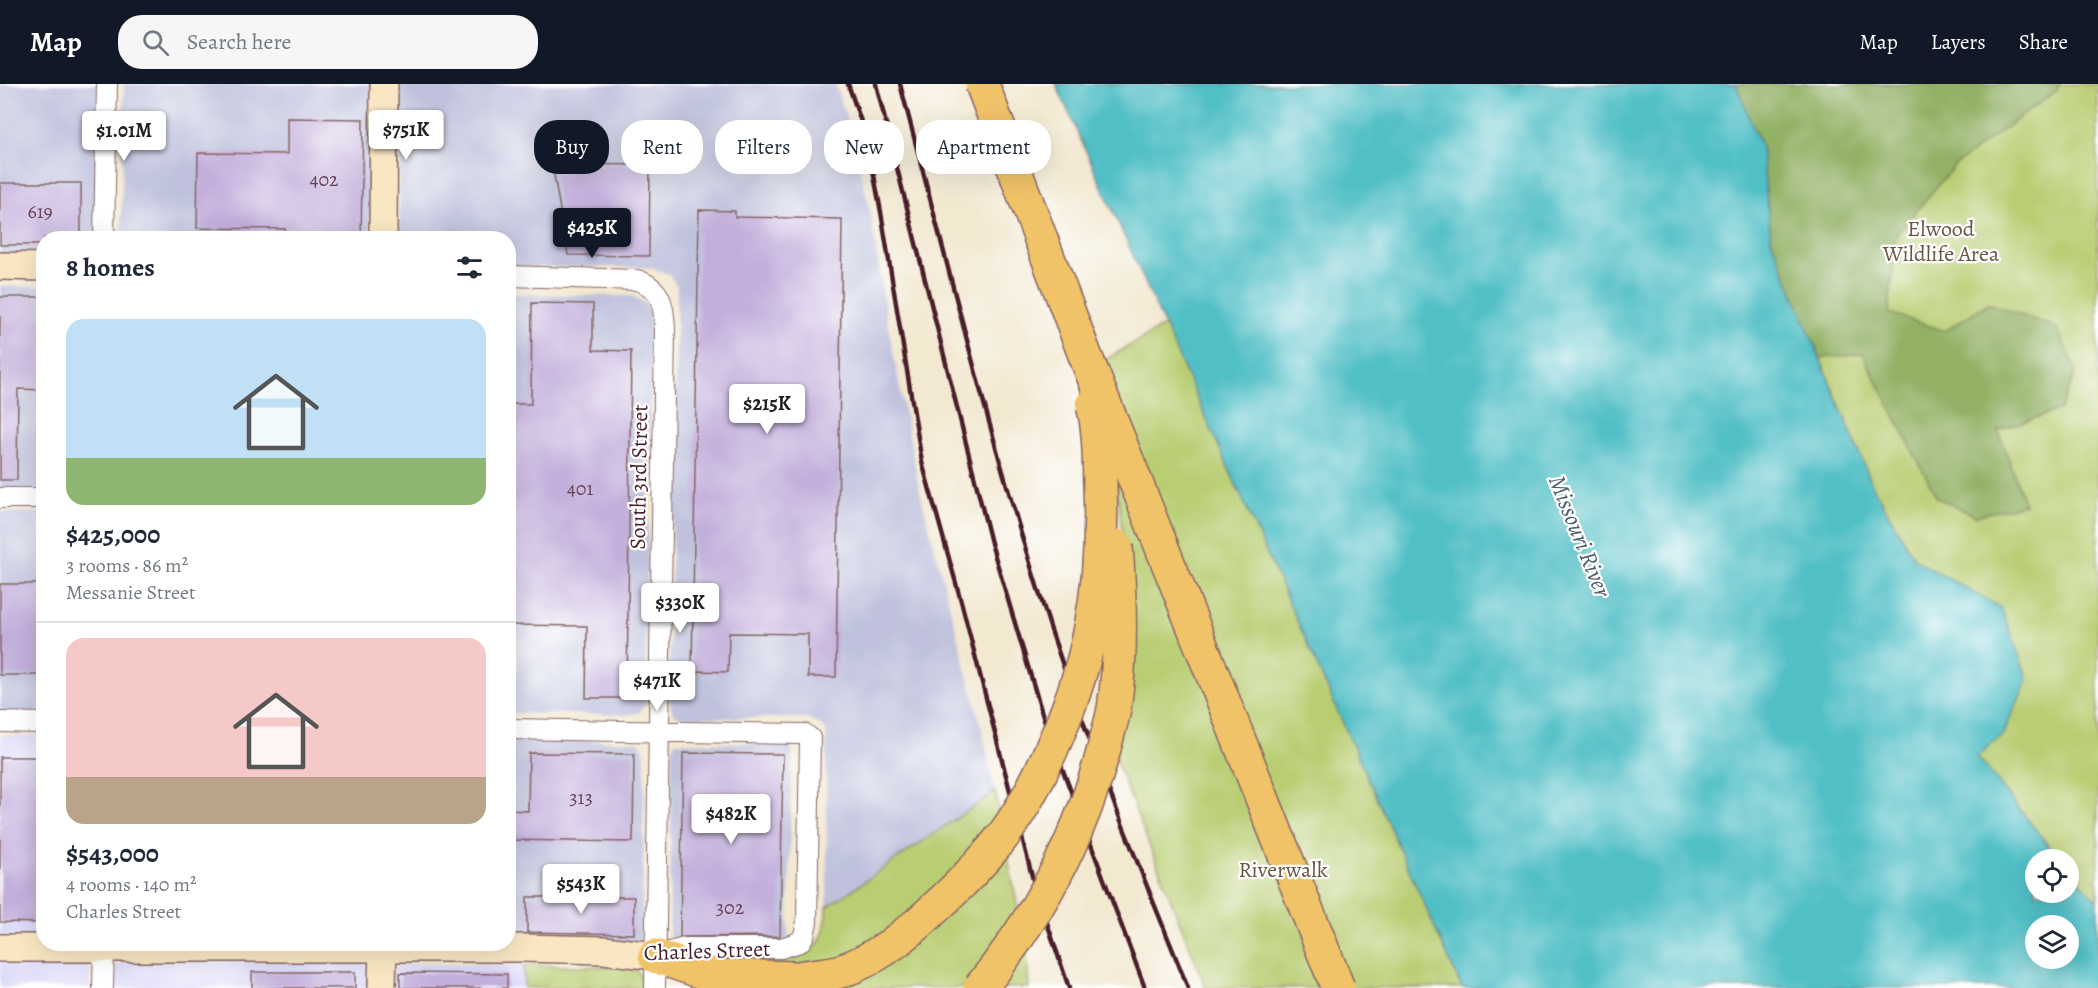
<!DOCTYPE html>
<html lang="en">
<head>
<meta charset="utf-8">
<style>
  :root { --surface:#fff; --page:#f6f6f7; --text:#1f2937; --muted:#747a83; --line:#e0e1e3; --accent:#111827 }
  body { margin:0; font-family:Alegreya,serif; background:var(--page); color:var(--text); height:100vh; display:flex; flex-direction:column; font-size:22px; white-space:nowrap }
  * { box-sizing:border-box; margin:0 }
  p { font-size:20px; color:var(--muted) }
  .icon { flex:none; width:33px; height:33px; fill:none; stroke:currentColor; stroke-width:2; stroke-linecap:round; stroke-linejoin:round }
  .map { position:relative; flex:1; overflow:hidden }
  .details { position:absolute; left:36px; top:147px; width:480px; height:720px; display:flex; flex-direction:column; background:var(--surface); border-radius:24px; box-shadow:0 6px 24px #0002 }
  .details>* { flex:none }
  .banner { position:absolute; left:534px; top:36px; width:570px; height:54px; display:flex; gap:12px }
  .buttons { position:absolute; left:2025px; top:765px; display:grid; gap:12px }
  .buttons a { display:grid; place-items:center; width:54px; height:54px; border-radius:50%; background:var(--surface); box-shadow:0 6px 24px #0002; font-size:30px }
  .price { position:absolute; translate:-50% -51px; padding:0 14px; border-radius:6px; background:#fff; color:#222; font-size:20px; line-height:39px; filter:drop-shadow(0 2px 3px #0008) }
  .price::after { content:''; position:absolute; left:50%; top:36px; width:18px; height:14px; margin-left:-9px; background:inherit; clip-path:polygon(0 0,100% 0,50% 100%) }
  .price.active { background:var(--accent); color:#fff }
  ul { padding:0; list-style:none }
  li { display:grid; align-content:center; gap:12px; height:318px; padding:0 30px }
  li+li { border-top:2px solid var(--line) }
  li span { display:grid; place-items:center; height:186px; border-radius:18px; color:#555 }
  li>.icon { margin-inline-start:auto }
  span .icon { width:108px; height:108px; fill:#fffc; stroke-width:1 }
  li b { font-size:26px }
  h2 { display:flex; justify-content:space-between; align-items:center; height:72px; padding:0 30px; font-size:26px }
  .tag { padding:0 21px; border-radius:24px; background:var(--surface); box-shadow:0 6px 24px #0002; font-size:21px; line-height:54px }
  .tag.active { background:var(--accent); color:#fff }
  header { display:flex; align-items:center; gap:36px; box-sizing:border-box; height:84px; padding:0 30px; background:var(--accent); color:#fff }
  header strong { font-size:28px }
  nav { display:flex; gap:33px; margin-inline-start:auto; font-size:21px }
  .search { width:420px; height:54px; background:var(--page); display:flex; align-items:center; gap:15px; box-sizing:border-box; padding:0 21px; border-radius:24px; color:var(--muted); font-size:22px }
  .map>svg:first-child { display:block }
  .built { fill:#d9d7f7 }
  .industrial { fill:#c0c2dd }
  .green { fill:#b9ce73; stroke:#82764f; stroke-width:1.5 }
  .forest { fill:#92b165; stroke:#6e6848; stroke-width:1.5 }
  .water { fill:#51bfc6; stroke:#4e6f78; stroke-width:1.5; fill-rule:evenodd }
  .building { fill:#c3afdb }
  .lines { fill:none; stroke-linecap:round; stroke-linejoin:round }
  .minor-casing { stroke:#856565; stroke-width:22 }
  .secondary-casing { stroke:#856565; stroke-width:30 }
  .motorway-casing { stroke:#856565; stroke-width:36 }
  .minor { stroke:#fff; stroke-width:20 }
  .secondary { stroke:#f9e7c3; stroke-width:27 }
  .motorway { stroke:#f1c369; stroke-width:33 }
  .rail { stroke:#4a1f2b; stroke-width:4.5 }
  .motorway-bridge-casing { stroke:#856565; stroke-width:36; stroke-linecap:butt }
  .motorway-bridge { stroke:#f1c369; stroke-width:33 }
  .labels { text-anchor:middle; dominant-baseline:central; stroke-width:4.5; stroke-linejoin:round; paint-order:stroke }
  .number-label { font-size:20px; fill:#684357 }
  .park-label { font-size:22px; fill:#6b5441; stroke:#fff }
  .street-label { font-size:22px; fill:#4a1f2b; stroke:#fff }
  .water-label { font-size:24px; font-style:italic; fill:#4d5f69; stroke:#fff }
</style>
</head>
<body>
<header>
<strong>Map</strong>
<div class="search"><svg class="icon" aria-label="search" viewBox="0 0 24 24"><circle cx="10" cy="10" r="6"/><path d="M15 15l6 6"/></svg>Search here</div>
<nav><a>Map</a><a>Layers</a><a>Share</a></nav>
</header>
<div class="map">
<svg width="2098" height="904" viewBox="0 0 2098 904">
  <rect width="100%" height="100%" fill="#fff"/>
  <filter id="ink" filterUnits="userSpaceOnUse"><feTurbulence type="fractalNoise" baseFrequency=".0167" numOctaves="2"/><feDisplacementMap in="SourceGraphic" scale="12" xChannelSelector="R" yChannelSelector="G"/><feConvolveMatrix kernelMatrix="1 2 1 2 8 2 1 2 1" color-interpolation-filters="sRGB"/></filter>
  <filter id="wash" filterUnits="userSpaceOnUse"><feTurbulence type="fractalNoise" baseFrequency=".008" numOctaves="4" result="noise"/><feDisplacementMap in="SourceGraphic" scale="24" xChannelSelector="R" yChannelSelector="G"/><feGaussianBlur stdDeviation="1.35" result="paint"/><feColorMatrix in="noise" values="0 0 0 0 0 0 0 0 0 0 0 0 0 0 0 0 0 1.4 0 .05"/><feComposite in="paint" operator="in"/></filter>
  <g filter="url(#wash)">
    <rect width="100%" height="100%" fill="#f3e8d0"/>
    <!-- built -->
    <path class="built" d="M 0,652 L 43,652 L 43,853 L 0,852 Z
      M 0,874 L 81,875 L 87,878 L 90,885 L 89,904 L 0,904 Z
      M 126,877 L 357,878 L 365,881 L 368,888 L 368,904 L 115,904 L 115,885 L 119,880 Z
      M 406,880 L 524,881 L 524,904 L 392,904 L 392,888 L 397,883 Z"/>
    <!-- industrial -->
    <path class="industrial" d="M 0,0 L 99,0 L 98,154 L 44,154 L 43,174 L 0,172 Z
      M 124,0 L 372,0 L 370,154 L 121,154 Z
      M 400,0 L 835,0 L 852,51 L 871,131 L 886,230 L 919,404 L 983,649 L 995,708 L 827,823 L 826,647 L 818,639 L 806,634 L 680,634 L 672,628 L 669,613 L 677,202 L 669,190 L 653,185 L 637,183 L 509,183 L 508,154 L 399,154 Z
      M 0,202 L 43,203 L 43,406 L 0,405 Z
      M 509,210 L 633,212 L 646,220 L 651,232 L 652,248 L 645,621 L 640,628 L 628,631 L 509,629 Z
      M 0,428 L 43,429 L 43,629 L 0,629 Z
      M 509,656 L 637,657 L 643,662 L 645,671 L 642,850 L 640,856 L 631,858 L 509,857 Z
      M 675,658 L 792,660 L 788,857 L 676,856 L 669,853 L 672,664 Z"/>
    <!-- green -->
    <path class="green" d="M 1736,0 L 2098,0 L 2098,816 L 2070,788 L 2068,776 L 2059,775 L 1977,672 L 2003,650 L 2028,595 L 2001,524 L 1915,476 L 1874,405 L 1771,155 L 1761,63 Z
      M 1165,241 L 1462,904 L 1206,904 L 1116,677 L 1125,474 L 1103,277 Z
      M 995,708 L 1027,870 L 1029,904 L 819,904 L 786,888 L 681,873 C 707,873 787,880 808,869 C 823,860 827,839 827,823 Z
      M 524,881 L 632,883 L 640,890 L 643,904 L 524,904 Z"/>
    <!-- forest -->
    <path class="forest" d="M 1736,0 L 2060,0 L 2056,7 L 1955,81 L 1896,151 L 1889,229 L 1945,247 L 1988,219 L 2057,244 L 2076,287 L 2060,326 L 1998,346 L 2025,420 L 1976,432 L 1937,414 L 1863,270 L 1820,274 L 1771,155 L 1761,63 Z"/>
    <!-- water -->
    <path class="water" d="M 1056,0 L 1736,0 L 1761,63 L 1771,155 L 1874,405 L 1915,476 L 2001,524 L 2028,595 L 2003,650 L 1977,672 L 2059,775 L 2036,776 L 2036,808 L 2068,808 L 2069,787 L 2098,816 L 2098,904 L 1462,904 ZM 2036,842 L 2068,842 L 2068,874 L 2036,874 Z"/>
    <g id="blocks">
      <!-- building -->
      <path class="building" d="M 287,34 L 363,35 L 361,154 L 285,154 L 285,145 L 197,144 L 198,69 L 287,70 Z
        M 552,80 L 650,81 L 649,172 L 568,171 Z
        M 0,99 L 81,99 L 81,154 L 44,154 L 44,161 L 0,161 Z
        M 699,126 L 735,127 L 735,133 L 842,135 L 836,593 L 808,593 L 808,550 L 729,549 L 728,588 L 692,587 Z
        M 0,213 L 44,213 L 44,306 L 18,305 L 17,396 L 0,396 Z
        M 532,219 L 593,220 L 593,266 L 631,267 L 627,614 L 586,614 L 587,542 L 508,541 L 508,320 L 531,320 Z
        M 0,500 L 44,500 L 44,591 L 0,591 Z
        M 529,669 L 634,670 L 633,758 L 508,756 L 508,726 L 528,727 Z
        M 683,669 L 783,670 L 780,852 L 680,853 Z
        M 0,673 L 44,673 L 44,839 L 0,838 Z
        M 527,813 L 634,813 L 634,850 L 527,848 Z
        M 252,888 L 355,888 L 355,904 L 252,904 Z
        M 400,889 L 507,890 L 507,904 L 400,904 Z"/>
    </g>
  </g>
  <g filter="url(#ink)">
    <use href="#blocks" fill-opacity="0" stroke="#856565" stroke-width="1.5"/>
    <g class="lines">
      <defs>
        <path id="minor" d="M 104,154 L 107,0
          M 508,192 L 637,196 C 662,204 664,222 665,245 L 655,904
          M 0,414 L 44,414
          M 0,638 L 44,639
          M 508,645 L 805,650 L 810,654 L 807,838 L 804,851 L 800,858 L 781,864 L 685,864 L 658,871
          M 103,904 L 104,860"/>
        <path id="secondary" d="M 383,154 L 384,0
          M 0,182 L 44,183
          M 0,864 L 521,864 L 604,866 L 655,872
          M 382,904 L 383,860"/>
        <path id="motorway" d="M 655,872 L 714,892 L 799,894"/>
      </defs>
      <!-- minor casing -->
      <use href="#minor" class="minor-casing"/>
      <!-- secondary casing -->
      <use href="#secondary" class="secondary-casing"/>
      <!-- motorway casing -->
      <use href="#motorway" class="motorway-casing"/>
      <!-- minor -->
      <use href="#minor" class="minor"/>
      <!-- secondary -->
      <use href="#secondary" class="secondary"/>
      <!-- motorway -->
      <use href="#motorway" class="motorway"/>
      <!-- rail -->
      <path class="rail" d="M 848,0 L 867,55 L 881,128 L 922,378 L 961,517 L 1034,800 L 1069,904
        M 876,0 L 991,459 L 1044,636 L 1145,904
        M 900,0 C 948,181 992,364 1050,543 C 1090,665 1140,784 1188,904"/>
      <defs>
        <path id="motorway-bridge" d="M 982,0 L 1085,271 L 1338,904
          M 799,894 C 814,891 831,891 844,886 C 878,874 909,849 934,825 C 959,802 983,778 1003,752 C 1041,700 1080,607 1091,543 C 1100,497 1102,449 1100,402 C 1099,375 1100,347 1093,321
          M 980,904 C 1040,830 1083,750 1106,657 C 1109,644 1114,631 1115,617 C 1122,566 1120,513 1116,462"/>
      </defs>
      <!-- motorway-bridge casing -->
      <use href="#motorway-bridge" class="motorway-bridge-casing"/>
      <!-- motorway-bridge -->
      <use href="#motorway-bridge" class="motorway-bridge"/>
    </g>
  </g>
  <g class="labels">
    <!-- number labels -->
    <g class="number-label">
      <text x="324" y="95">402</text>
      <text x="40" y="127">619</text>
      <text x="580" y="404">401</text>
      <text x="581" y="713">313</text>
      <text x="730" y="823">302</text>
    </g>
    <!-- park labels -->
    <g class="park-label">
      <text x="1941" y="145">Elwood<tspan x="1941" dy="25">Wildlife Area</tspan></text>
      <text x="1283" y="786">Riverwalk</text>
    </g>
    <!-- street labels -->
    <g class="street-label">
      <text transform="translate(639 393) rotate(-89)">South 3rd Street</text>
      <text transform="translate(707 867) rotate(-2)">Charles Street</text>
    </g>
    <!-- water labels -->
    <g class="water-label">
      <text transform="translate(1580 452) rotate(68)">Missouri River</text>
    </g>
  </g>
</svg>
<div class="buttons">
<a><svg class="icon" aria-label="locate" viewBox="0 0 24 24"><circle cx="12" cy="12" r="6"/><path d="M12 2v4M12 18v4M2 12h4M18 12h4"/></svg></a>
<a><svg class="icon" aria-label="layers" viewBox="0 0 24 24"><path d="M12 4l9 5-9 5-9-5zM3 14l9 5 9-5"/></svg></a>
</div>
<b class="price" style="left:406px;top:77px">$751K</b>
<b class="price" style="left:124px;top:78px">$1.01M</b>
<b class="price active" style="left:592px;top:175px">$425K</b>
<b class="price" style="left:767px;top:351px">$215K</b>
<b class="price" style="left:680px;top:550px">$330K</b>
<b class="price" style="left:657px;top:628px">$471K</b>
<b class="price" style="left:731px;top:761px">$482K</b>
<b class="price" style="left:581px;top:831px">$543K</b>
<div class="banner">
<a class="tag active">Buy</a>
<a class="tag">Rent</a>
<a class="tag">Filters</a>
<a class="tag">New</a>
<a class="tag">Apartment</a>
</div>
<section class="details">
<h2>8 homes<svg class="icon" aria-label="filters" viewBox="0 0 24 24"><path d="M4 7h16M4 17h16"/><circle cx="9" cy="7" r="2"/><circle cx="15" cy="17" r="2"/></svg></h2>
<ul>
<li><span style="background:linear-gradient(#bfe0f5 75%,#8fb573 0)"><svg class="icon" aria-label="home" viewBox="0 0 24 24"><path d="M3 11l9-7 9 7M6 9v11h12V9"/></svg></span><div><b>$425,000</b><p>3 rooms · 86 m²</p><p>Messanie Street</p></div></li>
<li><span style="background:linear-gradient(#f6c9c9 75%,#b9a48a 0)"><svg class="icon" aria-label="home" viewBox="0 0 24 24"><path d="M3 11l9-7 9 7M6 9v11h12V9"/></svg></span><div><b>$543,000</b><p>4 rooms · 140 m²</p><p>Charles Street</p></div></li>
</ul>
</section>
</div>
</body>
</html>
